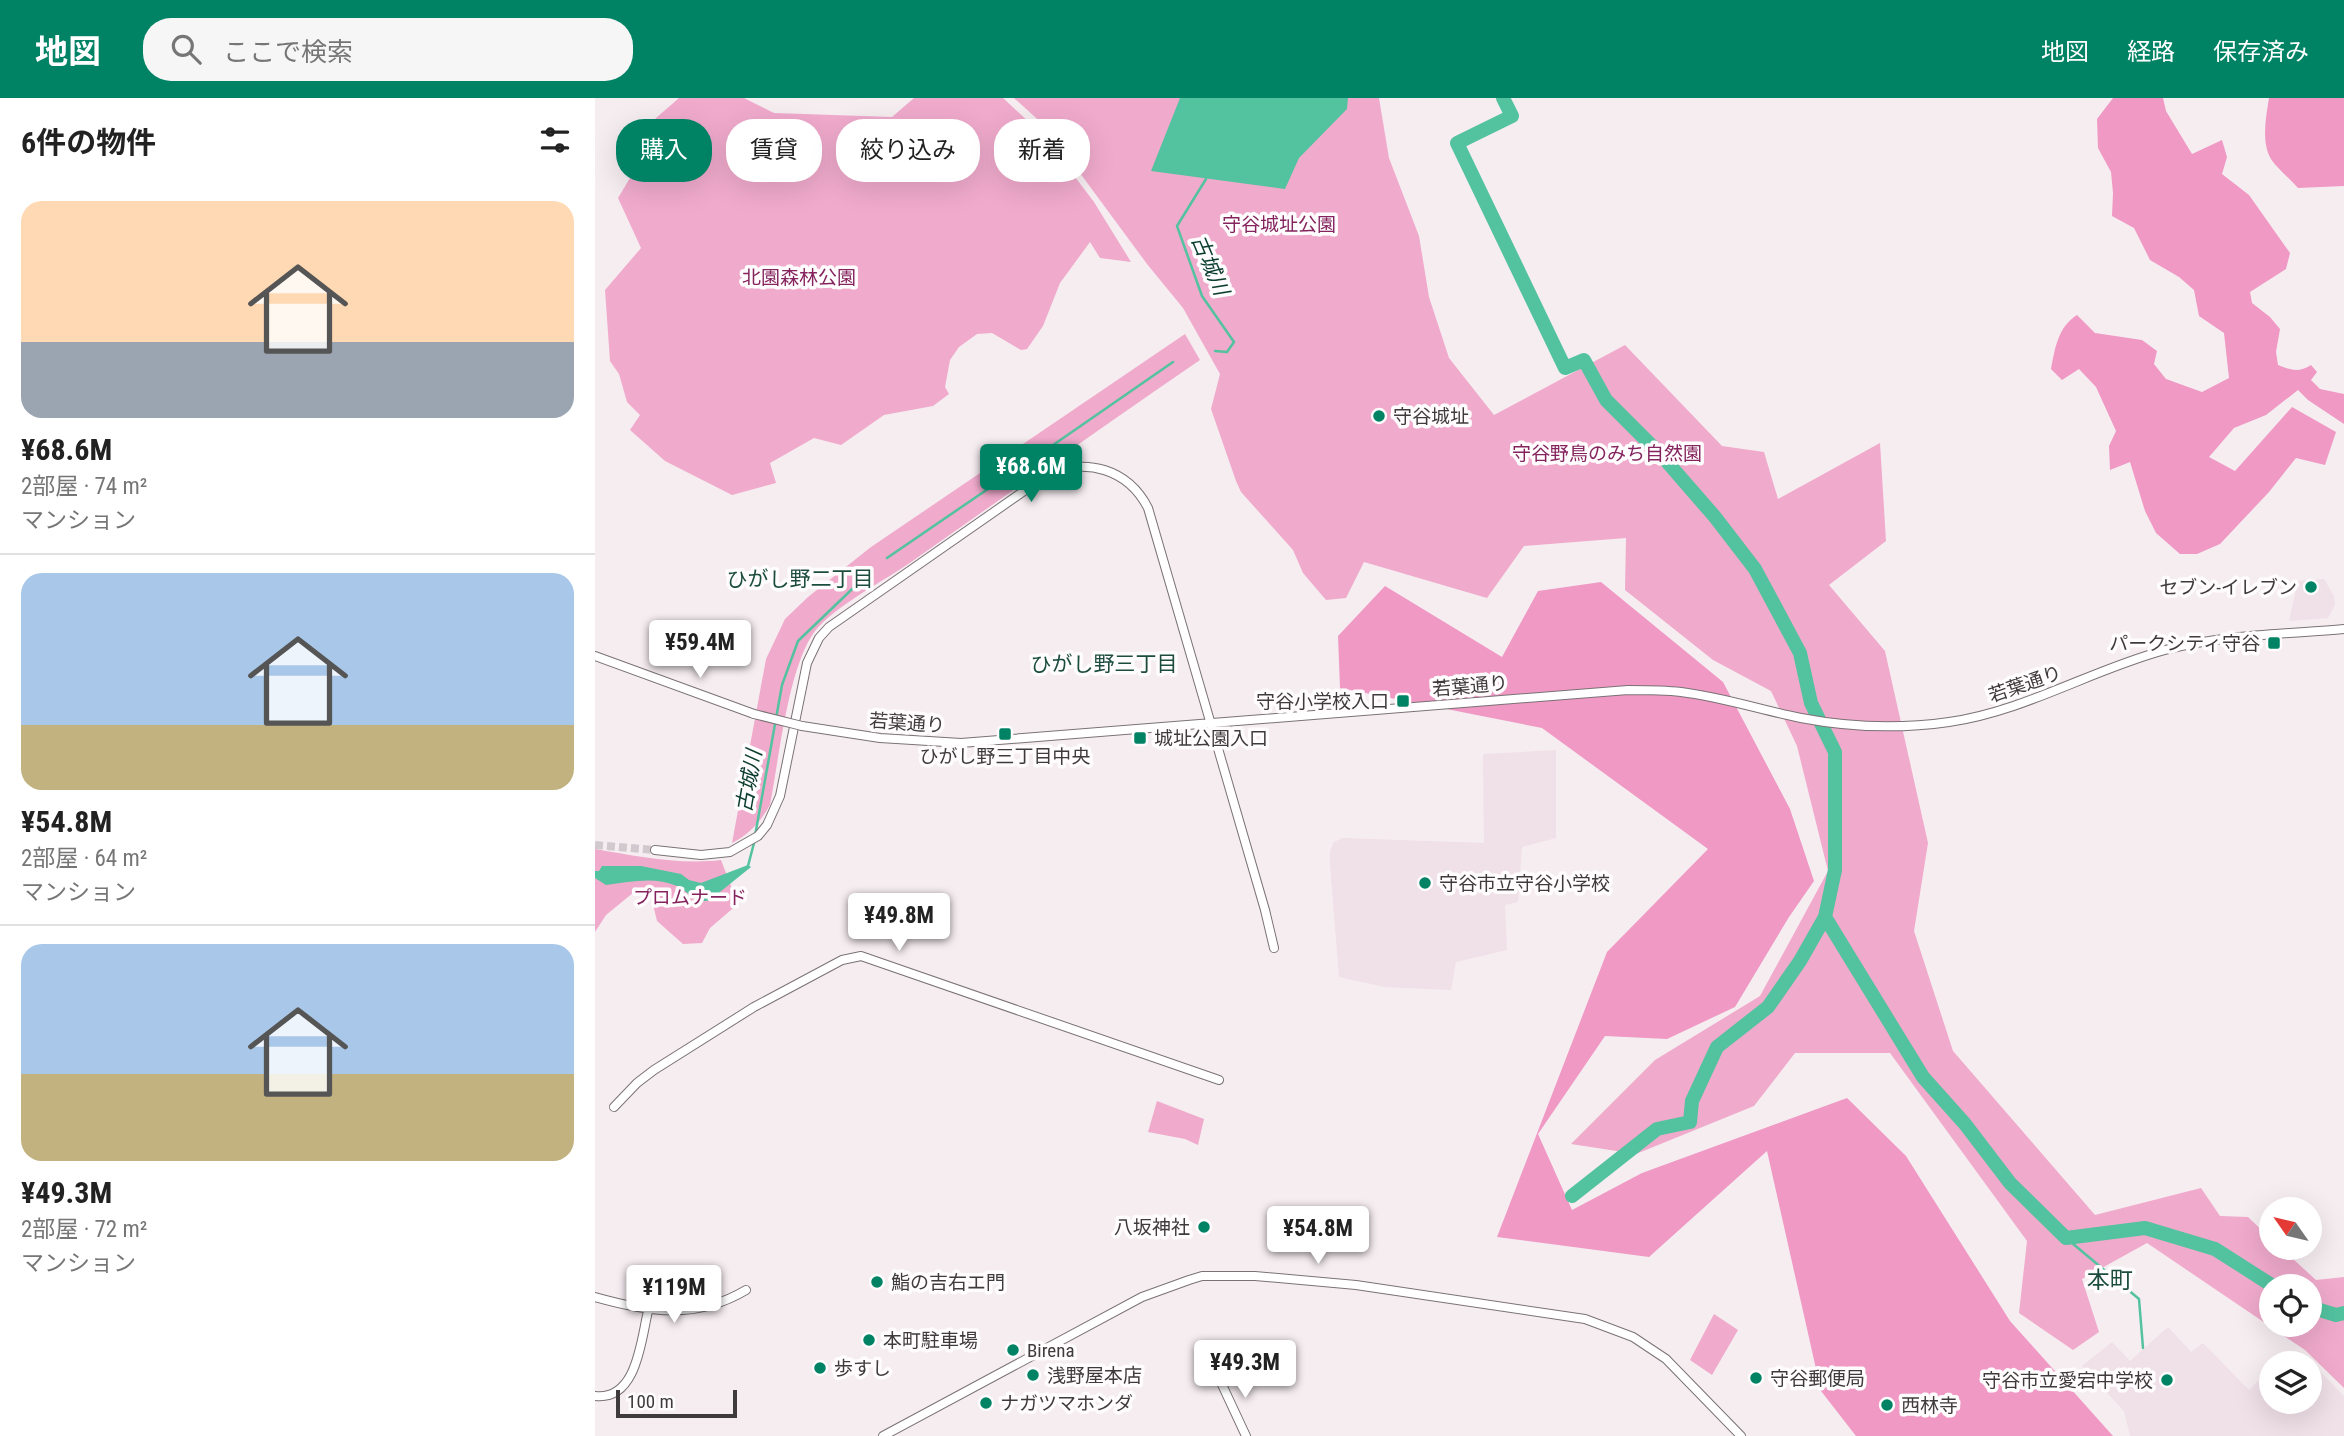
<!DOCTYPE html>
<html lang="ja">
<head>
<meta charset="utf-8">
<style>
  :root { --surface:#fff; --page:#f6f6f6; --text:#222; --muted:#767676; --line:#e0e0e0; --accent:#008365 }
  body { margin:0; font-family:"Roboto Condensed","Noto Sans JP",sans-serif; background:var(--page); color:var(--text); height:100vh; display:flex; flex-direction:column; font-size:26px; white-space:nowrap }
  * { box-sizing:border-box; margin:0 }
  p { font-size:23px; color:var(--muted) }
  .icon { flex:none; width:38px; height:38px; fill:none; stroke:currentColor; stroke-width:2; stroke-linecap:round; stroke-linejoin:round }
  .map { position:relative; flex:1; overflow:hidden }
  .sheet { display:flex; flex-direction:column; background:var(--surface); width:595px }
  .sheet>* { flex:none }
  .banner { position:absolute; left:21px; top:21px; width:665px; height:63px; display:flex; gap:14px }
  .needle { width:46px; rotate:304deg }
  .tools { position:absolute; left:1664px; top:1099px; display:grid; gap:14px }
  .tools a { display:grid; place-items:center; width:63px; height:63px; border-radius:50%; background:var(--surface); box-shadow:0 7px 28px #0002; font-size:35px }
  .scale { position:absolute; left:21px; bottom:18px; width:121px; box-sizing:border-box; padding-left:7px; border:4px solid #3f3b3d; border-top:0; font-size:19px; line-height:24px; white-space:nowrap; color:#3f3b3d; -webkit-text-stroke:5px #fefcfd; paint-order:stroke }
  .price { position:absolute; translate:-50% -60px; padding:0 16px; border-radius:7px; background:#fff; color:#222; font-size:23px; line-height:46px; filter:drop-shadow(0 2px 4px #0008) }
  .price::after { content:''; position:absolute; left:50%; top:42px; width:21px; height:16px; margin-left:-10px; background:inherit; clip-path:polygon(0 0,100% 0,50% 100%) }
  .price.active { background:var(--accent); color:#fff }
  ul { padding:0; list-style:none }
  li { display:grid; align-content:center; gap:14px; height:371px; padding:0 21px }
  li+li { border-top:2px solid var(--line) }
  li span { display:grid; place-items:center; height:217px; border-radius:21px; color:#555 }
  li>.icon { margin-inline-start:auto }
  span .icon { width:126px; height:126px; fill:#fffc; stroke-width:1 }
  li b { font-size:30px }
  h2 { display:flex; justify-content:space-between; align-items:center; height:84px; padding:0 21px; font-size:30px }
  .tag { padding:0 24px; border-radius:28px; background:var(--surface); box-shadow:0 7px 28px #0002; font-size:24px; line-height:63px }
  .tag.active { background:var(--accent); color:#fff }
  header { display:flex; align-items:center; gap:42px; box-sizing:border-box; height:98px; padding:0 35px; background:var(--accent); color:#fff }
  header strong { font-size:33px }
  nav { display:flex; gap:38px; margin-inline-start:auto; font-size:24px }
  .search { width:490px; height:63px; background:var(--page); display:flex; align-items:center; gap:18px; box-sizing:border-box; padding:0 24px; border-radius:28px; color:var(--muted); font-size:26px }
  main { display:flex; flex:1; min-height:0 }
  .map>svg:first-child { display:block }
  .built { fill:#f0e0e8 }
  .green { fill:#f0aacc; fill-rule:evenodd }
  .forest { fill:#ef99c4 }
  .water { fill:#53c29f }
  .lines { fill:none; stroke-linecap:round; stroke-linejoin:round }
  .stream { stroke:#53c29f; stroke-width:2.5 }
  .river { stroke:#53c29f; stroke-width:14 }
  .minor-tunnel { stroke:#d1c9cd; stroke-width:8; stroke-dasharray:8 4; stroke-linecap:butt }
  .minor-casing { stroke:#7a7275; stroke-width:10 }
  .minor { stroke:#fff; stroke-width:8 }
  .minor-bridge-casing { stroke:#7a7275; stroke-width:10; stroke-linecap:butt }
  .minor-bridge { stroke:#fff; stroke-width:8 }
  .poi-dot { fill:#008365; stroke:#fefcfd; stroke-width:2.5 }
  .labels { text-anchor:middle; dominant-baseline:central; stroke-width:7; stroke-linejoin:round; paint-order:stroke }
  .park-label { font-size:19px; fill:#84235d; stroke:#fefcfd }
  .poi-label { font-size:19px; fill:#3f3b3d; stroke:#fefcfd; text-anchor:start }
  .street-label { font-size:19px; fill:#3f3b3d; stroke:#fefcfd }
  .water-label { font-size:21px; font-style:italic; fill:#0a3c2e; stroke:#fefcfd }
  .neighbourhood-label { font-size:21px; fill:#1b4c3d; stroke:#fefcfd }
  .quarter-label { font-size:23px; fill:#1b4c3d; stroke:#fefcfd }
</style>
</head>
<body>
<header>
<strong>地図</strong>
<div class="search"><svg class="icon" aria-label="search" viewBox="0 0 24 24"><circle cx="10" cy="10" r="6"/><path d="M15 15l6 6"/></svg>ここで検索</div>
<nav><a>地図</a><a>経路</a><a>保存済み</a></nav>
</header>
<main>
<section class="sheet">
<h2>6件の物件<svg class="icon" aria-label="filters" viewBox="0 0 24 24"><path d="M4 7h16M4 17h16"/><circle cx="9" cy="7" r="2"/><circle cx="15" cy="17" r="2"/></svg></h2>
<ul>
<li><span style="background:linear-gradient(#ffd9b3 65%,#9aa5b1 0)"><svg class="icon" aria-label="home" viewBox="0 0 24 24"><path d="M3 11l9-7 9 7M6 9v11h12V9"/></svg></span><div><b>¥68.6M</b><p>2部屋 · 74 m²</p><p>マンション</p></div></li>
<li><span style="background:linear-gradient(#a9c7e8 70%,#c2b280 0)"><svg class="icon" aria-label="home" viewBox="0 0 24 24"><path d="M3 11l9-7 9 7M6 9v11h12V9"/></svg></span><div><b>¥54.8M</b><p>2部屋 · 64 m²</p><p>マンション</p></div></li>
<li><span style="background:linear-gradient(#a9c7e8 60%,#c2b280 0)"><svg class="icon" aria-label="home" viewBox="0 0 24 24"><path d="M3 11l9-7 9 7M6 9v11h12V9"/></svg></span><div><b>¥49.3M</b><p>2部屋 · 72 m²</p><p>マンション</p></div></li>
</ul>
</section>
<div class="map">
<svg width="1749" height="1338" viewBox="0 0 1749 1338">
  <rect width="100%" height="100%" fill="#f6edf1"/>
  <!-- built -->
  <path class="built" d="M 1729,481 L 1739,498 L 1740,507 L 1733,520 L 1694,523 L 1703,483 Z
    M 961,652 L 961,740 L 927,749 L 923,804 L 910,807 L 912,852 L 861,864 L 856,892 L 790,889 L 744,879 L 735,767 L 735,753 L 739,744 L 748,740 L 889,745 L 888,656 Z
    M 1573,1229 L 1596,1254 L 1608,1245 L 1654,1292 L 1676,1271 L 1676,1304 L 1715,1304 L 1715,1265 L 1683,1265 L 1711,1259 L 1749,1298 L 1749,1338 L 1535,1338 L 1529,1313 L 1487,1268 L 1517,1244 L 1535,1263 Z"/>
  <!-- green -->
  <path class="green" d="M 84,0 L 149,0 L 179,15 L 297,19 L 319,0 L 408,0 L 449,38 L 499,104 L 536,164 L 505,160 L 495,144 L 465,185 L 448,228 L 432,251 L 426,252 L 397,235 L 382,236 L 364,249 L 355,262 L 350,289 L 354,296 L 338,308 L 289,317 L 246,347 L 219,340 L 175,365 L 181,385 L 137,397 L 70,363 L 35,332 L 45,317 L 32,304 L 24,276 L 15,263 L 10,192 L 46,150 L 23,100 L 38,75 L 46,45 L 61,20 Z
    M 419,0 L 784,0 L 794,60 L 824,138 L 834,199 L 854,260 L 899,317 L 1030,247 L 1127,348 L 1169,354 L 1183,401 L 1285,345 L 1291,443 L 1234,487 L 1290,553 L 1333,745 L 1319,833 L 1358,953 L 1500,1117 L 1606,1090 L 1625,1118 L 1653,1119 L 1676,1141 L 1676,1150 L 1686,1150 L 1721,1182 L 1749,1179 L 1749,1290 L 1710,1252 L 1552,1145 L 1487,1181 L 1504,1234 L 1478,1252 L 1424,1215 L 1432,1143 L 1295,955 L 1200,955 L 1159,1008 L 1041,1056 L 976,1046 L 1060,962 L 1165,898 L 1233,773 L 1202,648 L 1176,593 L 1118,562 L 1030,492 L 1031,440 L 929,448 L 892,500 L 769,464 L 751,500 L 731,502 L 708,475 L 698,452 L 646,394 L 641,383 L 616,311 L 625,276 L 588,210 L 552,166 L 451,29 ZM 1676,1188 L 1715,1188 L 1715,1227 L 1676,1227 Z
    M 590,236 L 605,262 C 509,328 414,395 319,462 C 291,482 241,507 220,533 C 193,569 184,661 175,707 C 165,724 155,736 137,745 L 171,561 L 190,521 L 213,499 L 276,449 Z
    M 0,751 C 41,758 84,767 126,762 L 143,806 L 115,830 L 107,845 L 88,846 L 62,823 L 56,798 L 44,790 L 11,817 L 0,834 Z
    M 562,1003 L 609,1021 L 603,1047 L 590,1041 L 553,1034 Z
    M 1119,1216 L 1143,1232 L 1117,1277 L 1095,1262 Z"/>
  <!-- forest -->
  <path class="forest" d="M 1518,0 L 1568,0 L 1571,13 L 1597,56 L 1627,42 L 1632,59 L 1627,76 L 1654,97 L 1695,155 L 1691,171 L 1655,194 L 1657,205 L 1675,219 L 1685,231 L 1681,254 L 1683,267 C 1695,272 1704,275 1716,267 L 1722,274 L 1716,282 L 1725,291 L 1749,296 L 1749,326 L 1713,302 L 1703,292 L 1671,317 L 1639,330 L 1614,359 L 1640,373 L 1697,309 L 1741,334 L 1730,367 L 1701,360 L 1674,394 L 1625,446 L 1602,456 L 1585,456 L 1561,435 L 1550,413 L 1535,364 L 1515,372 L 1514,348 L 1521,333 L 1501,289 L 1484,271 L 1467,282 L 1456,271 C 1460,250 1463,229 1482,217 L 1500,235 L 1547,242 L 1562,253 L 1559,266 L 1571,281 L 1607,294 L 1634,280 L 1629,235 L 1604,218 L 1599,192 L 1584,179 L 1555,162 L 1539,130 L 1517,118 L 1518,95 L 1516,74 L 1503,50 L 1502,21 Z
    M 1674,0 L 1749,0 L 1749,88 L 1703,90 C 1696,82 1681,69 1676,61 C 1666,44 1671,19 1674,0 Z
    M 1006,484 L 1128,584 L 1195,711 L 1219,783 L 1194,819 L 1140,909 L 1072,941 L 1010,938 L 943,1036 L 977,1112 L 1047,1075 L 1252,1000 L 1311,1058 L 1415,1223 L 1518,1338 L 1261,1338 L 1226,1293 L 1172,1053 L 1054,1159 L 902,1139 L 1012,854 L 1113,751 L 947,630 L 745,590 L 743,538 L 790,488 L 907,559 L 943,493 Z"/>
  <!-- water -->
  <path class="water" d="M 585,0 L 753,0 L 752,11 L 704,60 L 690,91 L 556,73 Z
    M 153,767 L 156,769 L 115,802 C 99,807 95,794 82,788 C 59,778 35,784 11,787 L 0,780 L 0,773 L 4,773 L 7,768 L 46,768 L 86,776 L 94,782 L 106,785 Z"/>
  <g class="lines">
    <!-- stream -->
    <path class="stream" d="M 611,81 L 582,128 L 607,198 L 639,244 L 632,254 L 620,253
      M 422,372 L 578,264
      M 292,460 L 406,382
      M 160,738 L 187,587 L 203,543 L 277,472
      M 153,768 L 159,745
      M 1471,1140 L 1544,1201 L 1548,1250"/>
    <!-- river -->
    <path class="river" d="M 908,0 L 917,18 L 862,45 L 970,270 L 989,262 L 1011,302 L 1067,358 L 1120,419 L 1160,471 L 1205,555 L 1216,605 L 1240,654 L 1240,772 L 1230,819 L 1328,979 L 1370,1026 L 1415,1085 L 1471,1140 L 1550,1130 L 1620,1151 L 1678,1188
      M 977,1098 L 1062,1031 L 1095,1024 L 1097,1003 L 1122,949 L 1173,909 L 1205,863 L 1230,819
      M 1715,1209 L 1741,1217 L 1749,1215"/>
    <!-- minor-tunnel -->
    <path class="minor-tunnel" d="M 0,747 L 60,752"/>
    <defs>
      <path id="minor" d="M 0,558 L 159,616
        M 207,628 L 285,640 L 366,645 L 1033,592 C 1051,592 1069,592 1086,594 C 1127,599 1166,612 1206,620 C 1253,629 1305,631 1354,624 C 1430,613 1496,572 1570,552 C 1624,537 1692,536 1749,531
        M 60,752 L 106,757 L 135,754 L 163,738 L 172,727 L 185,698 L 212,565 L 224,540 L 234,529 L 452,377 C 491,359 533,371 553,410 L 670,812 L 679,850
        M 19,1009 L 42,985 L 59,972 L 159,909 L 247,862 L 266,858 L 624,982
        M 0,1199 C 53,1214 101,1222 151,1192
        M 623,1278 L 651,1338
        M 0,1298 C 42,1303 46,1242 53,1213
        M 288,1338 L 547,1199 L 594,1182 L 607,1178 L 660,1178 L 761,1187 L 990,1221 L 1038,1239 L 1071,1261 L 1146,1338"/>
    </defs>
    <!-- minor casing -->
    <use href="#minor" class="minor-casing"/>
    <!-- minor -->
    <use href="#minor" class="minor"/>
    <defs>
      <path id="minor-bridge" d="M 159,616 L 207,628"/>
    </defs>
    <!-- minor-bridge casing -->
    <use href="#minor-bridge" class="minor-bridge-casing"/>
    <!-- minor-bridge -->
    <use href="#minor-bridge" class="minor-bridge"/>
  </g>
  <!-- markers -->
  <g class="poi-dot">
    <circle cx="784" cy="318" r="7"/>
    <circle cx="1716" cy="489" r="7"/>
    <rect x="1672" y="538" width="14" height="14" rx="3.5"/>
    <rect x="801" y="596" width="14" height="14" rx="3.5"/>
    <rect x="403" y="629" width="14" height="14" rx="3.5"/>
    <rect x="538" y="633" width="14" height="14" rx="3.5"/>
    <circle cx="830" cy="785" r="7"/>
    <circle cx="609" cy="1129" r="7"/>
    <circle cx="282" cy="1184" r="7"/>
    <circle cx="274" cy="1242" r="7"/>
    <circle cx="418" cy="1252" r="7"/>
    <circle cx="225" cy="1270" r="7"/>
    <circle cx="438" cy="1277" r="7"/>
    <circle cx="1161" cy="1280" r="7"/>
    <circle cx="1572" cy="1282" r="7"/>
    <circle cx="391" cy="1305" r="7"/>
    <circle cx="1292" cy="1307" r="7"/>
  </g>
  <g class="labels">
    <!-- park labels -->
    <g class="park-label">
      <text x="684" y="126">守谷城址公園</text>
      <text x="204" y="179">北園森林公園</text>
      <text x="1012" y="355">守谷野鳥のみち自然園</text>
      <text x="95" y="799">プロムナード</text>
    </g>
    <!-- poi labels -->
    <g class="poi-label">
      <text x="798" y="318">守谷城址</text>
      <text x="1702" y="489" text-anchor="end">セブン-イレブン</text>
      <text x="1665" y="545" text-anchor="end">パークシティ守谷</text>
      <text x="794" y="603" text-anchor="end">守谷小学校入口</text>
      <text x="559" y="640">城址公園入口</text>
      <text x="410" y="658" text-anchor="middle">ひがし野三丁目中央</text>
      <text x="844" y="785">守谷市立守谷小学校</text>
      <text x="595" y="1129" text-anchor="end">八坂神社</text>
      <text x="296" y="1184">鮨の吉右エ門</text>
      <text x="288" y="1242">本町駐車場</text>
      <text x="432" y="1252">Birena</text>
      <text x="239" y="1270">歩すし</text>
      <text x="452" y="1277">浅野屋本店</text>
      <text x="1175" y="1280">守谷郵便局</text>
      <text x="1558" y="1282" text-anchor="end">守谷市立愛宕中学校</text>
      <text x="405" y="1305">ナガツマホンダ</text>
      <text x="1306" y="1307">西林寺</text>
    </g>
    <!-- street labels -->
    <g class="street-label">
      <text transform="translate(1430 586) rotate(-19)">若葉通り</text>
      <text transform="translate(875 588) rotate(-5)">若葉通り</text>
      <text transform="translate(312 625) rotate(4)">若葉通り</text>
    </g>
    <!-- water labels -->
    <g class="water-label">
      <text transform="translate(615 167) rotate(67)">古城川</text>
      <text transform="translate(154 683) rotate(-80)">古城川</text>
    </g>
    <!-- neighbourhood labels -->
    <g class="neighbourhood-label">
      <text x="205" y="481">ひがし野二丁目</text>
      <text x="509" y="566">ひがし野三丁目</text>
    </g>
    <!-- quarter labels -->
    <g class="quarter-label">
      <text x="1515" y="1182">本町</text>
    </g>
  </g>
</svg>
<div class="tools">
<a><svg class="needle" viewBox="-14 -14 28 28"><path d="M0-13l5 13h-10z" fill="#e53935"/><path d="M0 13l5-13h-10z" fill="#767676"/></svg></a>
<a><svg class="icon" aria-label="locate" viewBox="0 0 24 24"><circle cx="12" cy="12" r="6"/><path d="M12 2v4M12 18v4M2 12h4M18 12h4"/></svg></a>
<a><svg class="icon" aria-label="layers" viewBox="0 0 24 24"><path d="M12 4l9 5-9 5-9-5zM3 14l9 5 9-5"/></svg></a>
</div>
<div class="scale">100 m</div>
<b class="price active" style="left:436px;top:406px">¥68.6M</b>
<b class="price" style="left:105px;top:582px">¥59.4M</b>
<b class="price" style="left:304px;top:855px">¥49.8M</b>
<b class="price" style="left:723px;top:1168px">¥54.8M</b>
<b class="price" style="left:79px;top:1227px">¥119M</b>
<b class="price" style="left:650px;top:1302px">¥49.3M</b>
<div class="banner">
<a class="tag active">購入</a>
<a class="tag">賃貸</a>
<a class="tag">絞り込み</a>
<a class="tag">新着</a>
</div>
</div>
</main>
</body>
</html>
